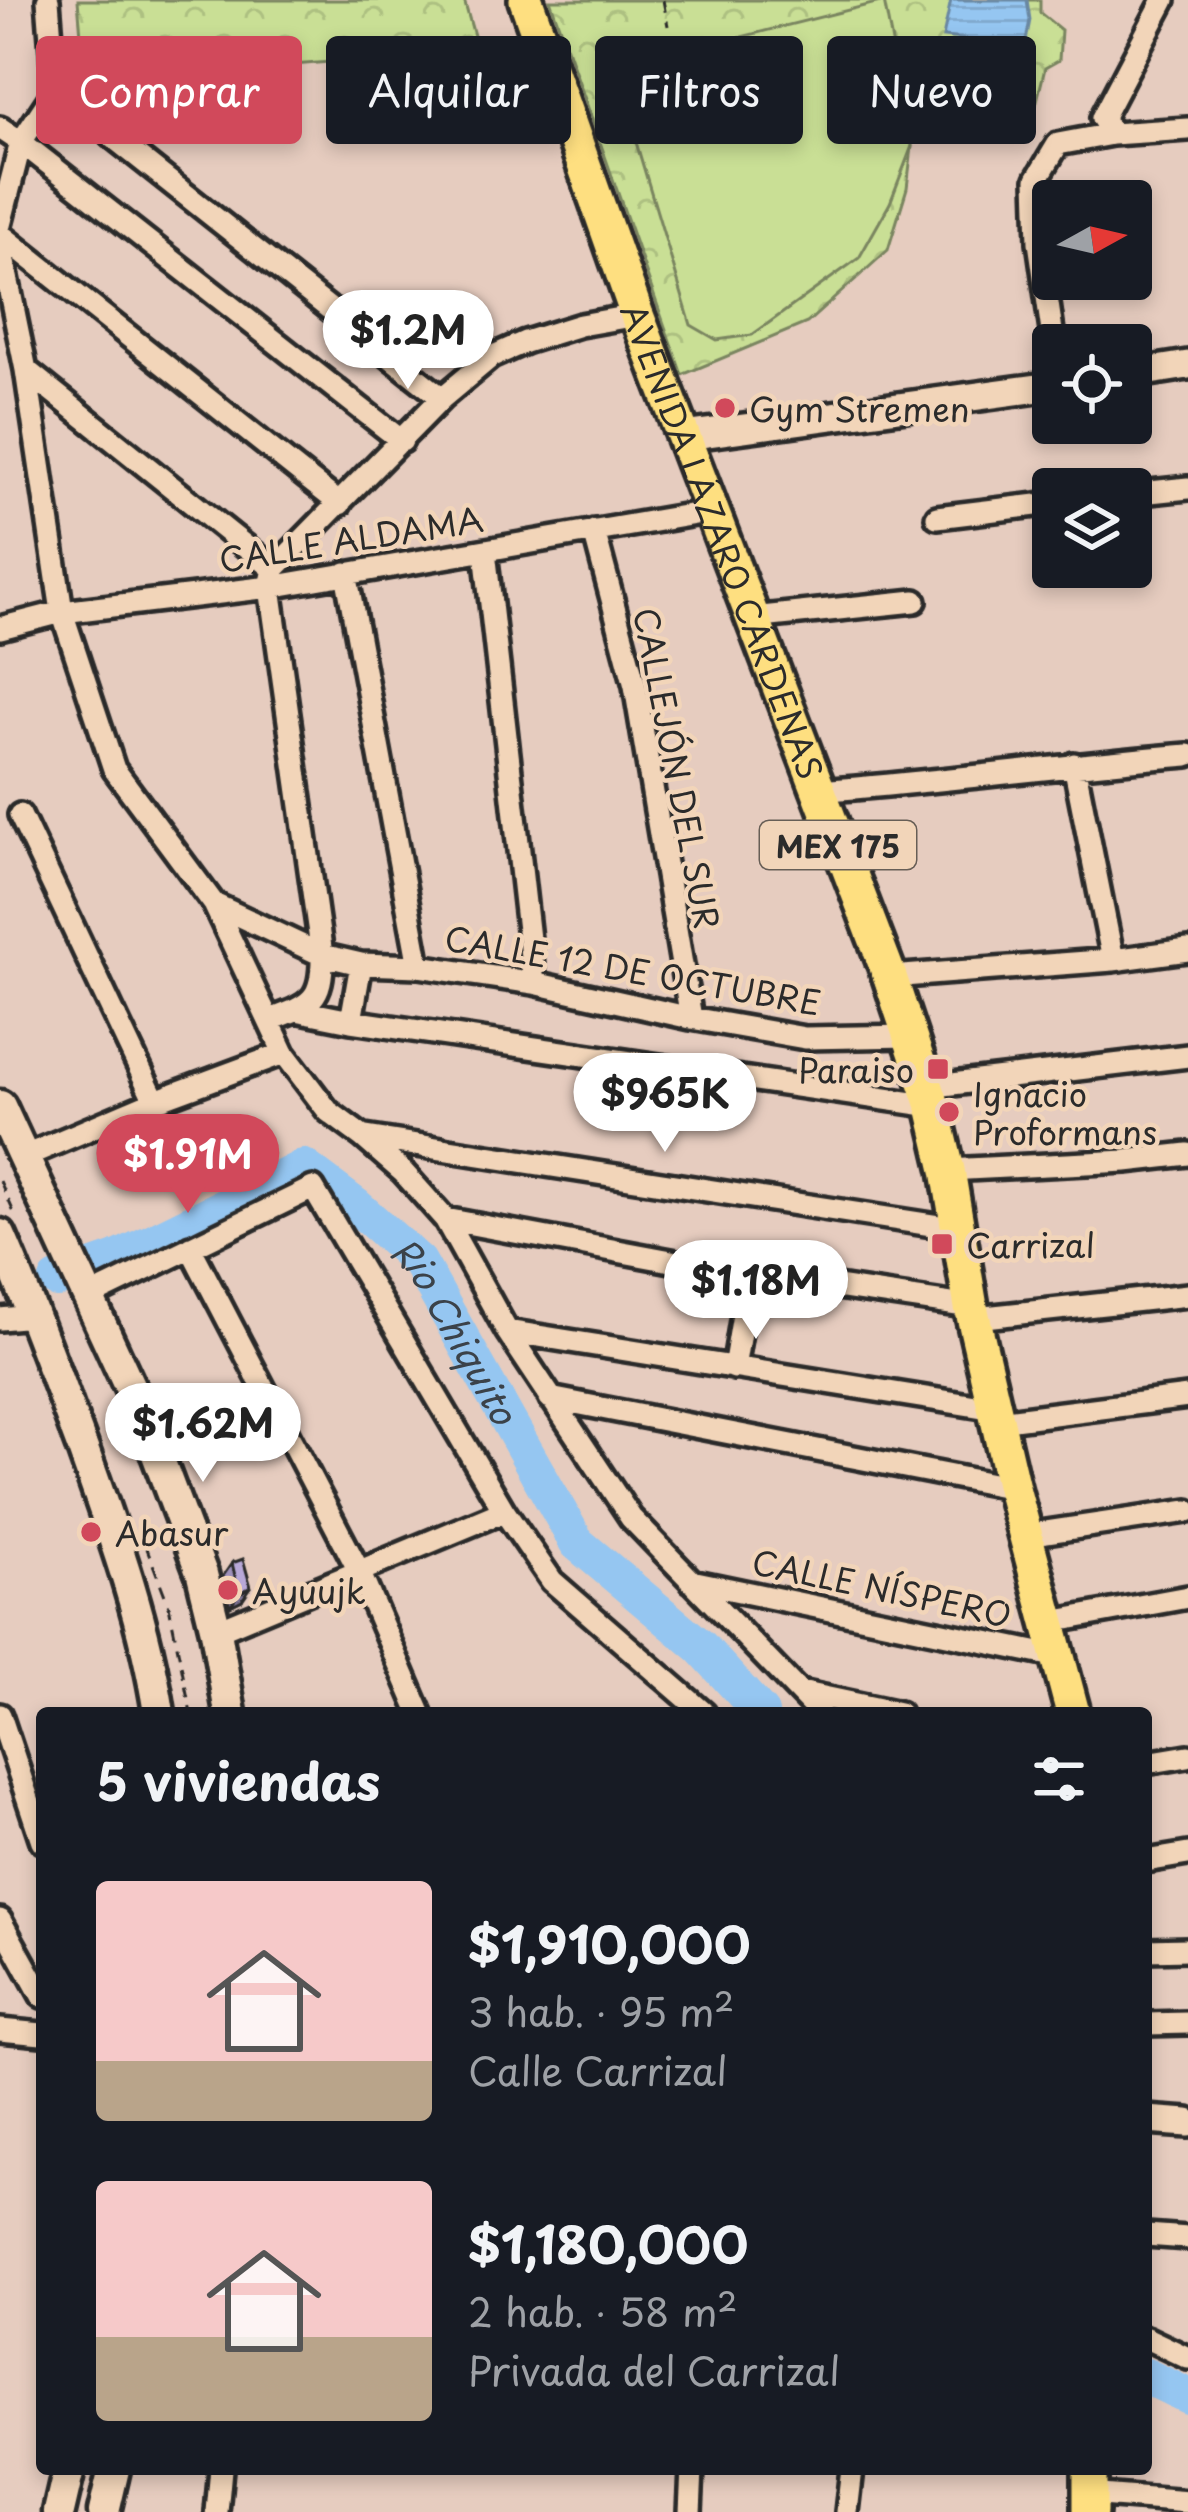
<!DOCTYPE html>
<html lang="es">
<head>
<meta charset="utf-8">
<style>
  :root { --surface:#171b24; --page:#20242c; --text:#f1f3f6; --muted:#9ea1a6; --accent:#d1495b }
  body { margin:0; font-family:"Playpen Sans",sans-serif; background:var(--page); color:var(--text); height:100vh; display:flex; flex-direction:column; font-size:45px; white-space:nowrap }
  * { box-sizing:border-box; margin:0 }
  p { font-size:39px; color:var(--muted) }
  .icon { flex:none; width:66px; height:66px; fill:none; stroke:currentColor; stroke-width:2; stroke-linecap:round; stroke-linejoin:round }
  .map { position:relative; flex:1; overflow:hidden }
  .drawer { position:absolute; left:36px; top:1707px; width:1116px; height:768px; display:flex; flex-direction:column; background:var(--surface); border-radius:12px; box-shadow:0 6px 18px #0003 }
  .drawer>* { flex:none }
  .hud { position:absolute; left:36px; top:36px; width:1116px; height:108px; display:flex; gap:24px }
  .needle { width:78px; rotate:82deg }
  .controls { position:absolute; left:1032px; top:180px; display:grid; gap:24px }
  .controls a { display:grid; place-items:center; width:120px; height:120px; border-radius:12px; background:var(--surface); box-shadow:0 6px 18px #0003; font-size:60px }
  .price { position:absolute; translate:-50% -102px; padding:0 27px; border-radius:42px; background:#fff; color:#222; font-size:39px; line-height:78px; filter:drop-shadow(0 3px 6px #0008) }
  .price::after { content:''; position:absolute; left:50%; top:72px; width:36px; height:27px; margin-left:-18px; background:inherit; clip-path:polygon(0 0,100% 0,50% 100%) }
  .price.current { background:var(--accent); color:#fff }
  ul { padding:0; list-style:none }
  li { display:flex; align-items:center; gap:36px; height:300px; padding:0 60px }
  li span { display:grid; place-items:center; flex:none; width:336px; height:240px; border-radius:12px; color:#555 }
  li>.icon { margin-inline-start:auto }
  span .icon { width:144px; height:144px; fill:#fffc; stroke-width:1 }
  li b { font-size:51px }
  h2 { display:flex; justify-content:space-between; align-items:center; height:144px; padding:0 60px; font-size:51px }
  .tag { padding:0 42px; border-radius:12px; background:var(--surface); box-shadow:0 6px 18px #0003; font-size:42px; line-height:108px }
  .tag.current { background:var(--accent); color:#fff }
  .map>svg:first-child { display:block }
  .park { fill:url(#park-crowns); stroke:#7a8560; stroke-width:3 }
  .pitch { fill:#c9df95; stroke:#7a8560; stroke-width:3 }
  .water { fill:url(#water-rules); stroke:#6b88a2; stroke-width:3 }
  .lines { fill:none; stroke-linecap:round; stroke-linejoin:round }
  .river { stroke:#95c6f1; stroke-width:36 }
  .minor-casing { stroke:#2b2b2b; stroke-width:30 }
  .tertiary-casing { stroke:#2b2b2b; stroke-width:36 }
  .secondary-casing { stroke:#2b2b2b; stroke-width:39 }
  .primary-casing { stroke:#2b2b2b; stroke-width:42 }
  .path { stroke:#2b2b2b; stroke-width:3; stroke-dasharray:12 9; stroke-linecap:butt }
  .minor { stroke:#f2d5b9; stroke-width:21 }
  .tertiary { stroke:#f2d5b9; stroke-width:27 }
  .secondary { stroke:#f2d5b9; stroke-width:30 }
  .primary { stroke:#fedf80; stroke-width:33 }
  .wall { fill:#9e90ba; stroke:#2b2b2b; stroke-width:3 }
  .shaded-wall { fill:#817697; stroke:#2b2b2b; stroke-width:3 }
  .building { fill:#b8a8d8; stroke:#2b2b2b; stroke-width:3 }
  .poi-dot { fill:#d1495b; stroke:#f2d5b9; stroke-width:4.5 }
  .labels { text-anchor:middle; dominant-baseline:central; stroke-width:9; stroke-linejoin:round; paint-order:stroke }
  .shield { fill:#f2d5b9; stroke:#675e56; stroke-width:3 }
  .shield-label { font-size:30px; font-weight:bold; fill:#2b2b2b }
  .poi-label { font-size:33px; fill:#2b2b2b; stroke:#f2d5b9; text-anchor:start }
  .street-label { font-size:33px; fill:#2b2b2b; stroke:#f2d5b9 }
  .water-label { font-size:36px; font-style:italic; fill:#3b4249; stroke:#f2d5b9 }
</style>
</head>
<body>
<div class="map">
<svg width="1188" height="2512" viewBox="0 0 1188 2512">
  <defs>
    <pattern id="park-crowns" width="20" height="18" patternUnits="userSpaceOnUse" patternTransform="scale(3)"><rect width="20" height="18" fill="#c9df95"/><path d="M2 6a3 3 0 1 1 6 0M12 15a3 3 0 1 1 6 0" fill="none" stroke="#adc081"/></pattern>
    <pattern id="water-rules" width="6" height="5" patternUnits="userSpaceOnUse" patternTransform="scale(3)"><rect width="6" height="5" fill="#95c6f1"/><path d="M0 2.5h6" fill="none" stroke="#81aacf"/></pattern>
  </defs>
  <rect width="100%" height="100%" fill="#e6ccbf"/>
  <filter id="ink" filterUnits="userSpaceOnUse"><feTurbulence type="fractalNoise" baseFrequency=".00833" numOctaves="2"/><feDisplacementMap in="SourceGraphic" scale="24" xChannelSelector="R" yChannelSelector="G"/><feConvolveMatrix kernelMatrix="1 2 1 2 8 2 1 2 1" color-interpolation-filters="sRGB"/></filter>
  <g filter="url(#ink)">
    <!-- park -->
    <path class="park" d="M 78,0 L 464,0 L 478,50 L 85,82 Z
      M 550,0 L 1040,0 L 1040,13 L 1061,30 L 1059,60 L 1045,68 L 1035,109 L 995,118 L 930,91 L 906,68 L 912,147 L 907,188 L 888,250 L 807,323 L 682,375 Z"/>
    <!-- pitch -->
    <path class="pitch" d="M 884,1 L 912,146 L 890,203 L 859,258 L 752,335 L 717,340 L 691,325 L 614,69 Z"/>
    <!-- water -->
    <path class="water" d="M 951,0 L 1027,0 L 1030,20 L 1025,46 L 943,37 Z"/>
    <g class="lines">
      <!-- river -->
      <g class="river">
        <path id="s1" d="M 57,1280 L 117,1259 L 304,1167 L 356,1206 L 419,1262 L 577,1543 L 701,1647 L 761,1713"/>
        <path d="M 1146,2376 L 1188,2396"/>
      </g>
      <defs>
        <path id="minor" d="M 48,0 L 55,91
          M 55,91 L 442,398
          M 0,128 L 21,142 L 402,441
          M 1112,134 L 1102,118 L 1164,0
          M 0,225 L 21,142 L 55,91
          M 0,234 L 340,504
          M 0,243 L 26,370 L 62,612 L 114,769 L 214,904 L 322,955 L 361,964 L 419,966 L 534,983 L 691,1018 L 805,1038 L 910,1036
          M 1054,345 L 1039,242 L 1037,179 L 1058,144 L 1112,134 L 1188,129
          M 26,370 L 274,569
          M 1131,494 L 1188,488
          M 937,517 L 1053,503
          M 594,531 L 635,686 L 691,1018
          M 485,551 L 534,983
          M 346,573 L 419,966
          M 752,618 L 915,601
          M 0,628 L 62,612 L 270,587 L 713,511
          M 1074,764 L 1113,960
          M 817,791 C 941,782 1064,765 1188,755
          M 20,815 L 155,1101
          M 214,904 L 284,1053 L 328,1111 L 363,1137 L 403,1172 L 445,1219 L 507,1331 L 631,1518 L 819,1713
          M 890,977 L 1113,960 L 1188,950
          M 296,1010 L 351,1021 L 933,1106
          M 270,1020 C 310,1005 323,1001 322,955 L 270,587 L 274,569 L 442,398 L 491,357 L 525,342 L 580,325 L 637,315
          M 351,1021 L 361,964
          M 927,1087 L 1188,1056
          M 365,1137 L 958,1229
          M 23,1157 L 155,1101 L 284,1053
          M 948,1170 L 1126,1161 L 1188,1154
          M 445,1219 L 709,1268 L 971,1307
          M 190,1247 L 359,1571 L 420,1713
          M 89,1297 L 313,1188 L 504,1511 L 552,1581 L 704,1713
          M 975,1318 L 1188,1295
          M 0,1319 L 34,1316
          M 507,1331 L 995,1409
          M 734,1368 L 750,1273
          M 550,1398 L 1013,1488
          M 998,1421 L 1188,1397
          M 1026,1535 L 1188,1511
          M 691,1581 L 1059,1657
          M 1051,1622 L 1188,1597
          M 216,1631 L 504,1511
          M 800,1692 L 899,1713
          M 0,1715 L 42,1841
          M 1146,1763 L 1188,1756
          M 1146,1861 L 1188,1854
          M 0,1920 L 42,1996
          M 1146,1950 L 1188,1949
          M 1146,2024 L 1188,2023
          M 0,2030 L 42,2034
          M 1146,2235 L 1188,2238
          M 1146,2338 L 1188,2358
          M 1088,2494 L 1188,2502
          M 217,2512 L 221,2469
          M 690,2512 L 692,2469
          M 847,2512 L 852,2469"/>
        <path id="tertiary" d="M 1131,374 L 1188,365
          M 685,436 L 1053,386
          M 1146,2120 L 1188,2123"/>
        <path id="secondary" d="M 0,1106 L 140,1409 L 202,1574 L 216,1631 L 230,1713
          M 0,1235 C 31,1305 56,1377 83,1449 C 114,1536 145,1621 159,1713
          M 59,2512 L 69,2469
          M 104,2512 L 114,2469"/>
        <g id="primary">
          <path id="s2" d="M 526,0 L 637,315 L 890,977 L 933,1106 L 948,1170 L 971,1307 L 1013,1488 L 1073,1713"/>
          <path d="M 1090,2469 L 1090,2512"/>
        </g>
      </defs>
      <!-- minor casing -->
      <use href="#minor" class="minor-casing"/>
      <!-- tertiary casing -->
      <use href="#tertiary" class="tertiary-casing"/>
      <!-- secondary casing -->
      <use href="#secondary" class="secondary-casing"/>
      <!-- primary casing -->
      <use href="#primary" class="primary-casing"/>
      <!-- path -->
      <path class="path" d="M 663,0 L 668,26
        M 0,1181 L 15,1215
        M 138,1525 L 169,1606 L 191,1713"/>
      <!-- minor -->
      <use href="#minor" class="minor"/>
      <!-- tertiary -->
      <use href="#tertiary" class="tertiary"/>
      <!-- secondary -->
      <use href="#secondary" class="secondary"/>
      <!-- primary -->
      <use href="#primary" class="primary"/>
    </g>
    <!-- wall -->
    <path class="wall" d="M 232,1563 L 242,1600 L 230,1606 L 223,1576 Z"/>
    <!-- shaded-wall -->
    <path class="shaded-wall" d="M 251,1587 L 242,1600 L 230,1606 L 239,1593 Z"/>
    <!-- building -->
    <path class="building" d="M 243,1559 L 251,1587 L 239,1593 L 232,1563 Z"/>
  </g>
  <!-- markers -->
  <g class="poi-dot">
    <circle cx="725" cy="408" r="12"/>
    <rect x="926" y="1057" width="24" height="24" rx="6"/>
    <circle cx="949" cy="1112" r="12"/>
    <rect x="930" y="1232" width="24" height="24" rx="6"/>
    <circle cx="91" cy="1532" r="12"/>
    <circle cx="228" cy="1590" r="12"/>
  </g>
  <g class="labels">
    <!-- shield labels -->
    <rect class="shield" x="760" y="821" width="156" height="48" rx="9"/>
    <g class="shield-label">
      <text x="838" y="845">MEX 175</text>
    </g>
    <!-- poi labels -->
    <g class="poi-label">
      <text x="749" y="408">Gym Stremen</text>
      <text x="914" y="1069" text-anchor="end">Paraiso</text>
      <text x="973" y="1093">Ignacio<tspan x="973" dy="38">Proformans</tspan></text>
      <text x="966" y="1244">Carrizal</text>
      <text x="115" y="1532">Abasur</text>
      <text x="252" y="1590">Ayuujk</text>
    </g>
    <!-- street labels -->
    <g class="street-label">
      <text transform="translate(351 538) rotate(-9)">CALLE ALDAMA</text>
      <text stroke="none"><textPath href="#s2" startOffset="576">AVENIDA LÁZARO CÁRDENAS</textPath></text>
      <text transform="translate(678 768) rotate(79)">CALLEJÓN DEL SUR</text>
      <text transform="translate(633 969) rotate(10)">CALLE 12 DE OCTUBRE</text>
      <text transform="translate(882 1587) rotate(12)">CALLE NÍSPERO</text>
    </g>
    <!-- water labels -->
    <g class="water-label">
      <text stroke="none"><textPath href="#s1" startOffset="498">Rio Chiquito</textPath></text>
    </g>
  </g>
</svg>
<div class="controls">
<a><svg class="needle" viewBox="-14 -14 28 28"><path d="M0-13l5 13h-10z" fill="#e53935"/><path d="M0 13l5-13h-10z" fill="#9ea1a6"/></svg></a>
<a><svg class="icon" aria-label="locate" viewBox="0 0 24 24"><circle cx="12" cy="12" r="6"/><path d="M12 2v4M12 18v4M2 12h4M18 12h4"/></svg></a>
<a><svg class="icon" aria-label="layers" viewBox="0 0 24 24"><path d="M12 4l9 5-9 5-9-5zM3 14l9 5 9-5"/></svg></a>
</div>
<b class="price" style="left:408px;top:392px">$1.2M</b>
<b class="price" style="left:665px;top:1155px">$965K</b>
<b class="price current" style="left:188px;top:1216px">$1.91M</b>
<b class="price" style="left:756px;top:1342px">$1.18M</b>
<b class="price" style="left:203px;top:1485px">$1.62M</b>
<div class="hud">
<a class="tag current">Comprar</a>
<a class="tag">Alquilar</a>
<a class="tag">Filtros</a>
<a class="tag">Nuevo</a>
</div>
<section class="drawer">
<h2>5 viviendas<svg class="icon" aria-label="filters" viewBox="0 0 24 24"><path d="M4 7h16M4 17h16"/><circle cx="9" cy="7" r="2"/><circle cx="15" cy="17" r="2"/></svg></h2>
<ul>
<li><span style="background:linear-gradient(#f6c9c9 75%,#b9a48a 0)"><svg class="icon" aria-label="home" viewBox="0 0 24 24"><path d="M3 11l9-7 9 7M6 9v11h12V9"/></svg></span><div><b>$1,910,000</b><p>3 hab. · 95 m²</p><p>Calle Carrizal</p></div></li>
<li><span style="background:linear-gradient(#f6c9c9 65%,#b9a48a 0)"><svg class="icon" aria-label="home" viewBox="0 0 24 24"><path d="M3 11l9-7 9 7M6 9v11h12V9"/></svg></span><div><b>$1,180,000</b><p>2 hab. · 58 m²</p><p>Privada del Carrizal</p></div></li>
</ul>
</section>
</div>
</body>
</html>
